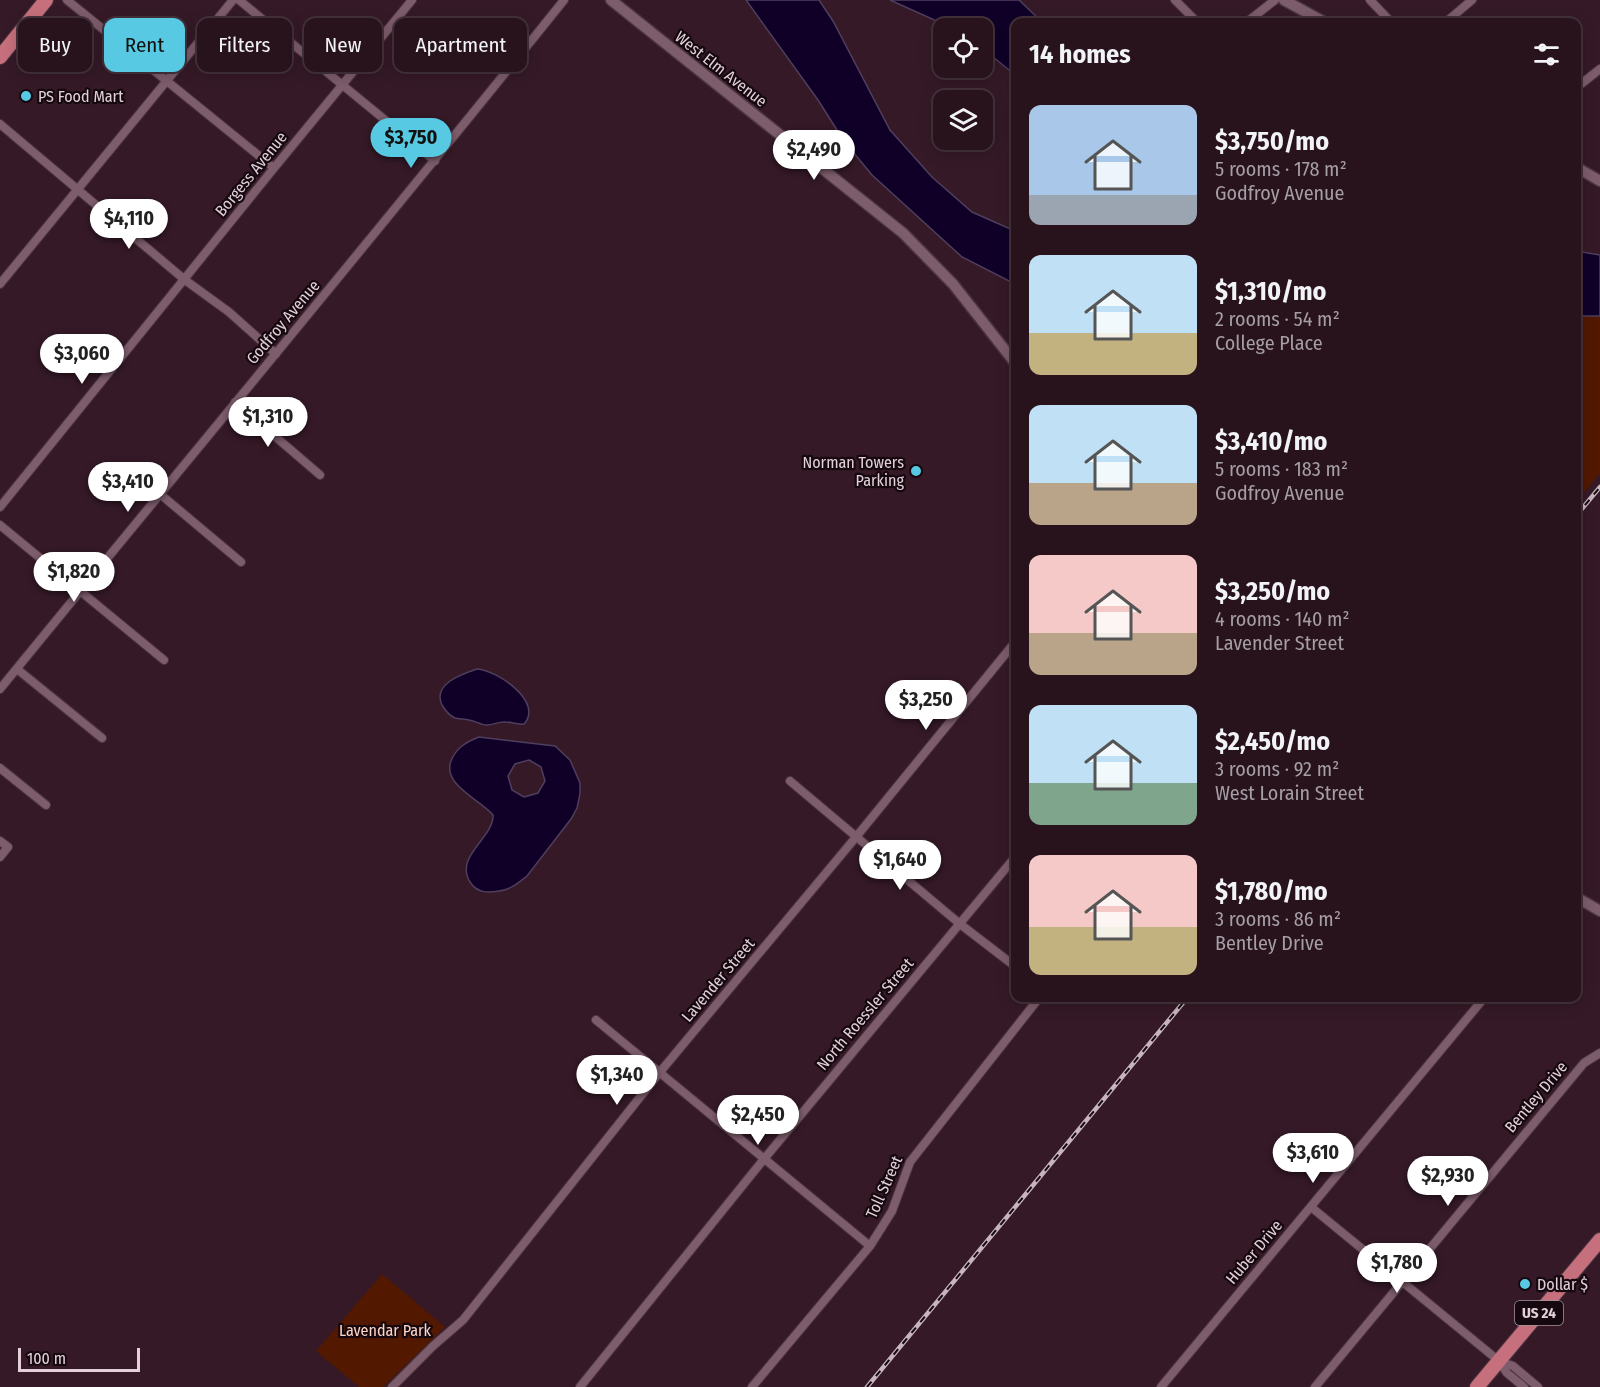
<!DOCTYPE html>
<html lang="en">
<head>
<meta charset="utf-8">
<style>
  :root { --surface:#28131d; --page:#301c26; --text:#f1f3f6; --muted:#a59ea4; --line:#44323b; --accent:#58c9e3 }
  body { margin:0; font-family:"Fira Sans Condensed",sans-serif; background:var(--page); color:var(--text); height:100vh; display:flex; flex-direction:column; font-size:22px; white-space:nowrap }
  * { box-sizing:border-box; margin:0 }
  p { font-size:20px; color:var(--muted) }
  .icon { flex:none; width:33px; height:33px; fill:none; stroke:currentColor; stroke-width:2; stroke-linecap:round; stroke-linejoin:round }
  .map { position:relative; flex:1; overflow:hidden }
  .panel { position:absolute; left:1011px; top:18px; width:570px; height:984px; display:flex; flex-direction:column; background:var(--surface); border-radius:12px; box-shadow:0 3px 15px #0003,0 0 0 2px var(--line) }
  .panel>* { flex:none }
  .guide { position:absolute; left:18px; top:18px; width:570px; height:54px; display:flex; gap:12px }
  .fabs { position:absolute; left:933px; top:18px; display:grid; gap:12px }
  .fabs a { display:grid; place-items:center; width:60px; height:60px; border-radius:12px; background:var(--surface); box-shadow:0 3px 15px #0003,0 0 0 2px var(--line); font-size:30px }
  .scale { position:absolute; left:18px; bottom:15px; width:122px; box-sizing:border-box; padding-left:6px; border:3px solid #e3d0d8; border-top:0; font-size:16px; line-height:21px; white-space:nowrap; color:#e3d0d8; -webkit-text-stroke:4px #15080e; paint-order:stroke }
  .price { position:absolute; translate:-50% -51px; padding:0 14px; border-radius:21px; background:#fff; color:#222; font-size:20px; line-height:39px; filter:drop-shadow(0 2px 3px #0008) }
  .price::after { content:''; position:absolute; left:50%; top:36px; width:18px; height:14px; margin-left:-9px; background:inherit; clip-path:polygon(0 0,100% 0,50% 100%) }
  .price.selected { background:var(--accent); color:#111 }
  ul { padding:0; list-style:none }
  li { display:flex; align-items:center; gap:18px; height:150px; padding:0 18px }
  li span { display:grid; place-items:center; flex:none; width:168px; height:120px; border-radius:12px; color:#555 }
  li>.icon { margin-inline-start:auto }
  span .icon { width:72px; height:72px; fill:#fffc; stroke-width:1 }
  li b { font-size:26px }
  h2 { display:flex; justify-content:space-between; align-items:center; height:72px; padding:0 18px; font-size:26px }
  .tag { padding:0 21px; border-radius:12px; background:var(--surface); box-shadow:0 3px 15px #0003,0 0 0 2px var(--line); font-size:21px; line-height:54px }
  .tag.selected { background:var(--accent); color:#111 }
  .map>svg:first-child { display:block }
  .green { fill:#521800 }
  .water { fill:#100028; stroke:#4f3e5d; stroke-width:1.5; fill-rule:evenodd }
  .lines { fill:none; stroke-linecap:round; stroke-linejoin:round }
  .minor-casing { stroke:#4b3540; stroke-width:10 }
  .tertiary-casing { stroke:#4b3540; stroke-width:13 }
  .primary-casing { stroke:#4b3540; stroke-width:16 }
  .minor { stroke:#7d5c6b; stroke-width:8 }
  .tertiary { stroke:#7d5c6b; stroke-width:10 }
  .primary { stroke:#c6707d; stroke-width:14 }
  .rail-casing { stroke:#c8b4bd; stroke-width:4.5 }
  .rail { stroke:#15080e; stroke-width:2; stroke-dasharray:7; stroke-linecap:butt }
  .poi-dot { fill:#58c9e3; stroke:#15080e; stroke-width:2 }
  .labels { text-anchor:middle; dominant-baseline:central; stroke-width:4.5; stroke-linejoin:round; paint-order:stroke }
  .shield { fill:#15080e; stroke:#a5949b; stroke-width:1.5 }
  .shield-label { font-size:15px; font-weight:bold; fill:#e3d0d8 }
  .street-label { font-size:16px; fill:#e3d0d8; stroke:#15080e }
  .poi-label { font-size:16px; fill:#e3d0d8; stroke:#15080e; text-anchor:start }
  .park-label { font-size:16px; fill:#fed4c4; stroke:#15080e }
</style>
</head>
<body>
<div class="map">
<svg width="1600" height="1387" viewBox="0 0 1600 1387">
  <rect width="100%" height="100%" fill="#351927"/>
  <!-- green -->
  <path class="green" d="M 1586,314 L 1600,316 L 1600,473 L 1577,501 L 1577,316 Z
    M 382,1274 L 445,1327 L 383,1387 L 359,1387 L 316,1351 Z"/>
  <!-- water -->
  <path class="water" d="M 746,0 L 819,0 L 833,21 L 890,130 L 932,177 L 972,212 L 1015,231 L 1015,284 L 962,257 L 872,175 L 844,141 L 818,100 Z
    M 890,0 L 1019,0 L 1042,22 L 1016,22 L 1015,82 L 1009,70 L 983,49 L 982,28 L 952,28 Z
    M 1576,251 L 1600,255 L 1600,316 L 1577,316 Z
    M 477,669 C 497,670 544,702 524,724 C 517,725 512,722 506,722 C 499,721 494,725 487,725 C 481,725 475,721 469,720 C 465,719 460,719 455,718 C 450,716 445,710 442,705 C 432,684 462,674 477,669 Z
    M 479,737 L 555,746 L 570,760 L 580,783 L 580,794 L 577,808 L 571,819 L 527,876 C 518,883 510,890 499,891 C 487,893 477,893 470,882 C 454,856 494,838 493,815 C 481,800 442,785 451,761 C 456,748 466,742 479,737 ZM 529,760 L 541,767 L 545,781 L 538,793 L 524,797 L 512,790 L 508,776 L 515,764 Z"/>
  <g class="lines">
    <defs>
      <path id="minor" d="M 67,0 L 274,168
        M 239,0 L 435,161
        M 1175,0 L 1197,22
        M 1370,0 L 1391,22
        M 1247,22 L 1275,0
        M 1446,22 L 1472,0
        M 1576,88 L 1600,69
        M 0,124 L 185,280 L 229,312 L 276,354
        M 0,284 L 233,0
        M 235,402 L 320,475
        M 160,494 L 241,562
        M 0,507 L 274,168 L 412,0
        M 0,525 L 164,660
        M 17,669 L 102,738
        M 0,689 C 188,459 378,232 564,0
        M 0,768 L 46,805
        M 790,781 L 960,924 L 1016,967
        M 0,841 L 8,847 L 0,857
        M 596,1020 L 870,1246
        M 1311,1207 L 1499,1361 L 1507,1373 L 1524,1387
        M 1499,1361 L 1513,1366 L 1538,1387
        M 392,1387 L 433,1346 L 463,1320 L 660,1072 L 856,837 L 1016,641
        M 580,1387 L 764,1159 L 1016,856
        M 752,1387 L 870,1246 L 892,1211 L 910,1162 L 1039,998
        M 1161,1387 L 1484,998
        M 1315,1387 L 1584,1063 L 1600,1053"/>
      <path id="tertiary" d="M 611,0 L 903,233 L 953,284 L 1016,364
        M 1284,0 L 1324,22
        M 1576,167 L 1600,181
        M 1576,897 L 1600,911"/>
      <path id="primary" d="M 0,57 L 46,0
        M 1477,1387 L 1600,1240"/>
    </defs>
    <!-- minor casing -->
    <use href="#minor" class="minor-casing"/>
    <!-- tertiary casing -->
    <use href="#tertiary" class="tertiary-casing"/>
    <!-- primary casing -->
    <use href="#primary" class="primary-casing"/>
    <!-- minor -->
    <use href="#minor" class="minor"/>
    <!-- tertiary -->
    <use href="#tertiary" class="tertiary"/>
    <!-- primary -->
    <use href="#primary" class="primary"/>
    <defs>
      <path id="rail" d="M 1576,516 L 1600,487
        M 867,1387 L 1187,998"/>
    </defs>
    <!-- rail casing -->
    <use href="#rail" class="rail-casing"/>
    <!-- rail -->
    <use href="#rail" class="rail"/>
  </g>
  <!-- markers -->
  <g class="poi-dot">
    <circle cx="26" cy="96" r="6"/>
    <circle cx="916" cy="471" r="6"/>
    <circle cx="1525" cy="1284" r="6"/>
  </g>
  <g class="labels">
    <!-- shield labels -->
    <rect class="shield" x="1515" y="1301" width="48" height="24" rx="4.5"/>
    <g class="shield-label">
      <text x="1539" y="1313">US 24</text>
    </g>
    <!-- street labels -->
    <g class="street-label">
      <text transform="translate(721 69) rotate(38)">West Elm Avenue</text>
      <text transform="translate(251 174) rotate(-51)">Borgess Avenue</text>
      <text transform="translate(283 322) rotate(-50)">Godfroy Avenue</text>
      <text transform="translate(718 980) rotate(-50)">Lavender Street</text>
      <text transform="translate(865 1014) rotate(-50)">North Roessler Street</text>
      <text transform="translate(1536 1097) rotate(-50)">Bentley Drive</text>
      <text transform="translate(884 1187) rotate(-66)">Toll Street</text>
      <text transform="translate(1254 1252) rotate(-50)">Huber Drive</text>
    </g>
    <!-- poi labels -->
    <g class="poi-label">
      <text x="38" y="96">PS Food Mart</text>
      <text x="904" y="462" text-anchor="end">Norman Towers<tspan x="904" dy="18">Parking</tspan></text>
      <text x="1537" y="1284">Dollar $</text>
    </g>
    <!-- park labels -->
    <g class="park-label">
      <text x="385" y="1330">Lavendar Park</text>
    </g>
  </g>
</svg>
<div class="fabs">
<a><svg class="icon" aria-label="locate" viewBox="0 0 24 24"><circle cx="12" cy="12" r="6"/><path d="M12 2v4M12 18v4M2 12h4M18 12h4"/></svg></a>
<a><svg class="icon" aria-label="layers" viewBox="0 0 24 24"><path d="M12 4l9 5-9 5-9-5zM3 14l9 5 9-5"/></svg></a>
</div>
<div class="scale">100 m</div>
<b class="price selected" style="left:411px;top:169px">$3,750</b>
<b class="price" style="left:814px;top:181px">$2,490</b>
<b class="price" style="left:129px;top:250px">$4,110</b>
<b class="price" style="left:82px;top:385px">$3,060</b>
<b class="price" style="left:268px;top:448px">$1,310</b>
<b class="price" style="left:128px;top:513px">$3,410</b>
<b class="price" style="left:74px;top:603px">$1,820</b>
<b class="price" style="left:926px;top:731px">$3,250</b>
<b class="price" style="left:900px;top:891px">$1,640</b>
<b class="price" style="left:617px;top:1106px">$1,340</b>
<b class="price" style="left:758px;top:1146px">$2,450</b>
<b class="price" style="left:1313px;top:1184px">$3,610</b>
<b class="price" style="left:1448px;top:1207px">$2,930</b>
<b class="price" style="left:1397px;top:1294px">$1,780</b>
<div class="guide">
<a class="tag">Buy</a>
<a class="tag selected">Rent</a>
<a class="tag">Filters</a>
<a class="tag">New</a>
<a class="tag">Apartment</a>
</div>
<section class="panel">
<h2>14 homes<svg class="icon" aria-label="filters" viewBox="0 0 24 24"><path d="M4 7h16M4 17h16"/><circle cx="9" cy="7" r="2"/><circle cx="15" cy="17" r="2"/></svg></h2>
<ul>
<li><span style="background:linear-gradient(#a9c7e8 75%,#9aa5b1 0)"><svg class="icon" aria-label="home" viewBox="0 0 24 24"><path d="M3 11l9-7 9 7M6 9v11h12V9"/></svg></span><div><b>$3,750/mo</b><p>5 rooms · 178 m²</p><p>Godfroy Avenue</p></div></li>
<li><span style="background:linear-gradient(#bfe0f5 65%,#c2b280 0)"><svg class="icon" aria-label="home" viewBox="0 0 24 24"><path d="M3 11l9-7 9 7M6 9v11h12V9"/></svg></span><div><b>$1,310/mo</b><p>2 rooms · 54 m²</p><p>College Place</p></div></li>
<li><span style="background:linear-gradient(#bfe0f5 65%,#b9a48a 0)"><svg class="icon" aria-label="home" viewBox="0 0 24 24"><path d="M3 11l9-7 9 7M6 9v11h12V9"/></svg></span><div><b>$3,410/mo</b><p>5 rooms · 183 m²</p><p>Godfroy Avenue</p></div></li>
<li><span style="background:linear-gradient(#f6c9c9 65%,#b9a48a 0)"><svg class="icon" aria-label="home" viewBox="0 0 24 24"><path d="M3 11l9-7 9 7M6 9v11h12V9"/></svg></span><div><b>$3,250/mo</b><p>4 rooms · 140 m²</p><p>Lavender Street</p></div></li>
<li><span style="background:linear-gradient(#bfe0f5 65%,#7fa58c 0)"><svg class="icon" aria-label="home" viewBox="0 0 24 24"><path d="M3 11l9-7 9 7M6 9v11h12V9"/></svg></span><div><b>$2,450/mo</b><p>3 rooms · 92 m²</p><p>West Lorain Street</p></div></li>
<li><span style="background:linear-gradient(#f6c9c9 60%,#c2b280 0)"><svg class="icon" aria-label="home" viewBox="0 0 24 24"><path d="M3 11l9-7 9 7M6 9v11h12V9"/></svg></span><div><b>$1,780/mo</b><p>3 rooms · 86 m²</p><p>Bentley Drive</p></div></li>
</ul>
</section>
</div>
</body>
</html>
